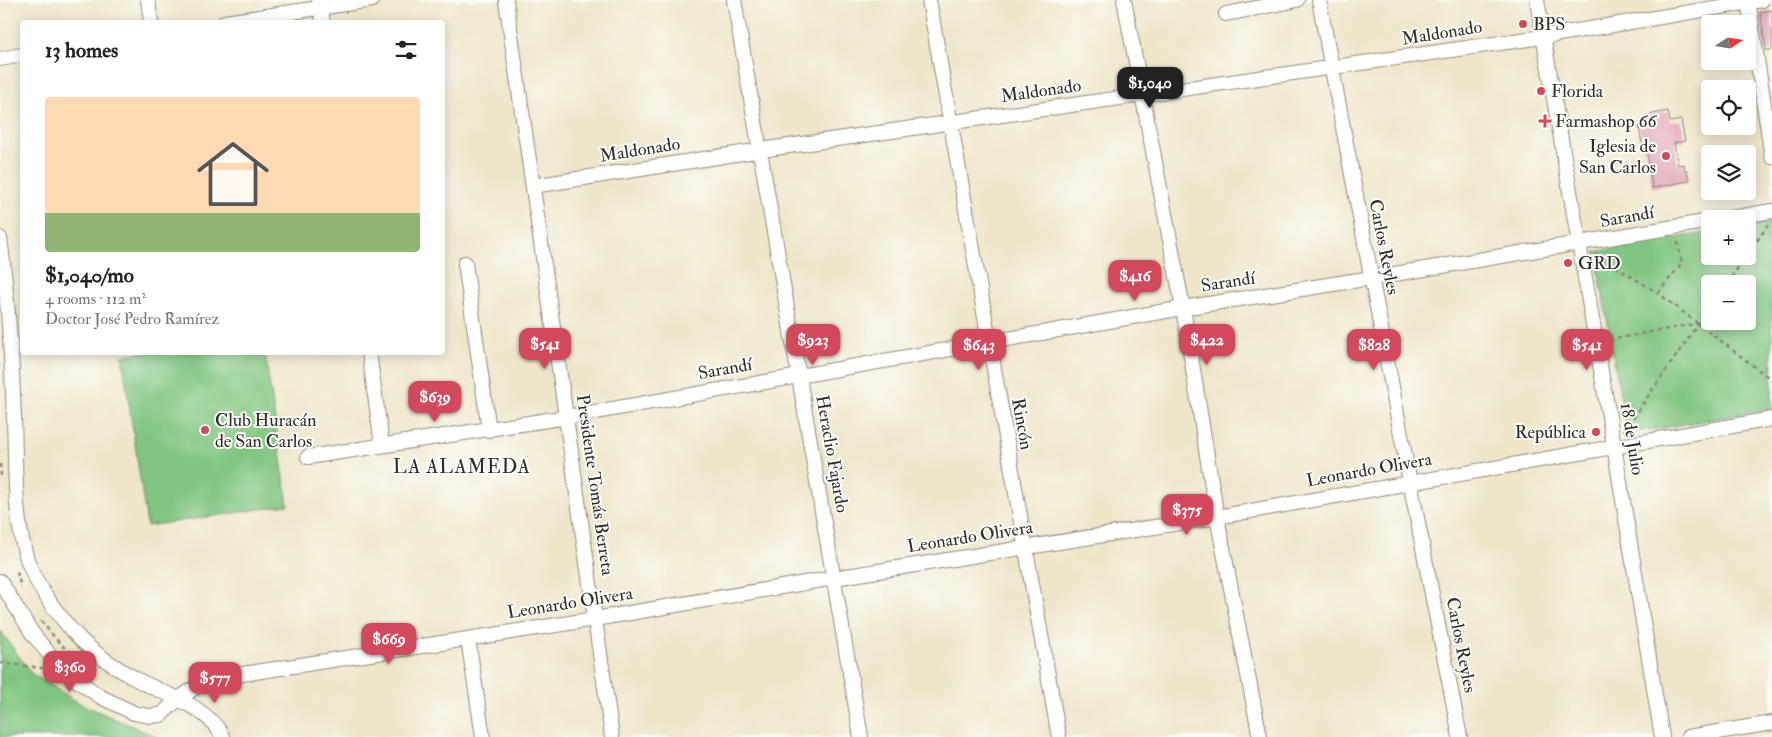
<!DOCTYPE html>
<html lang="en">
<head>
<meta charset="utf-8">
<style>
  :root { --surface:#fff; --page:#f6f6f6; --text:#222; --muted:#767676; --accent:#d1495b }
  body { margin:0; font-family:"IM FELL Double Pica",serif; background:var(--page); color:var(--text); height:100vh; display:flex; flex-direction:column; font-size:19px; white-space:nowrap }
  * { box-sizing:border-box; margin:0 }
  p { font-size:16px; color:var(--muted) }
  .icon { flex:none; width:28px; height:28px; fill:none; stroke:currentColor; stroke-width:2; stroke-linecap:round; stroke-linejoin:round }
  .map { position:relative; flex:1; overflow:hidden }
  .panel { position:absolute; left:20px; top:20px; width:425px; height:335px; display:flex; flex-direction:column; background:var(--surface); border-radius:5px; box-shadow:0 2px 12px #0003 }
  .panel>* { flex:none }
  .needle { width:32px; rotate:78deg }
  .tools { position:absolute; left:1701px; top:15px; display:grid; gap:10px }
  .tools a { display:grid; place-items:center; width:55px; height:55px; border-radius:5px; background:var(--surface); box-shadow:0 2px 12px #0003; font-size:25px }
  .price { position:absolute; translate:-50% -42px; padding:0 11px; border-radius:10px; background:var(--accent); color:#fff; font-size:16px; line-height:32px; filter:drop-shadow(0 1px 2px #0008) }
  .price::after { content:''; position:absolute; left:50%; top:30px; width:15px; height:11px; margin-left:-8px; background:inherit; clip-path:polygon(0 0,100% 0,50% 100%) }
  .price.selected { background:#222; color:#fff }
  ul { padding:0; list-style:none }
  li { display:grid; align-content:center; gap:10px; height:265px; padding:0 25px }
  li span { display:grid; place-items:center; height:155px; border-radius:5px; color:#555 }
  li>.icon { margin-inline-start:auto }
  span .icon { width:90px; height:90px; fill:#fffc; stroke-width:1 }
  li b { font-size:21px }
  h2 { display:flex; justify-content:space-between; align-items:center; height:60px; padding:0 25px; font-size:21px }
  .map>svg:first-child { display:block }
  .green { fill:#80c681; stroke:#567856; fill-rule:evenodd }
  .building { fill:#df9db1 }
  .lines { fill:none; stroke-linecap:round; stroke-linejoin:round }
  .minor-casing { stroke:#8d887a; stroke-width:16 }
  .path { stroke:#8d887a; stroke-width:2.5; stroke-dasharray:4 4; stroke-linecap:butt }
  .minor { stroke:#fff; stroke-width:14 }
  .poi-dot { fill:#d1495b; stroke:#fdfcf7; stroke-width:2 }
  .labels { text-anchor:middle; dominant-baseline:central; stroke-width:4; stroke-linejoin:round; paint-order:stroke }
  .poi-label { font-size:18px; fill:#2b2b2b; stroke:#fdfcf7; text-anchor:start }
  .street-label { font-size:18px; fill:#2b2b2b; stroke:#fdfcf7 }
  .neighbourhood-label { font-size:19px; letter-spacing:1px; fill:#2b2b2b; stroke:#fdfcf7 }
</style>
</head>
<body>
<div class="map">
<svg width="1772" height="737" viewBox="0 0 1772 737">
  <rect width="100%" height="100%" fill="#fdfcf7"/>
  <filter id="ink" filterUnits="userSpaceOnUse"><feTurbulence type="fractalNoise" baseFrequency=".02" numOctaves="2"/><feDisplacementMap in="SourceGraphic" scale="10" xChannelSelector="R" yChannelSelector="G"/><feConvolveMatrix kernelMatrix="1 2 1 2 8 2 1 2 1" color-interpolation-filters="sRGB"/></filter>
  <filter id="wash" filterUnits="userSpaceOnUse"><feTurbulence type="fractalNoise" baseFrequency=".0096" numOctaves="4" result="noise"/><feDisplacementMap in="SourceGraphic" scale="20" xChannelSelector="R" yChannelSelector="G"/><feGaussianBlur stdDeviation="1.12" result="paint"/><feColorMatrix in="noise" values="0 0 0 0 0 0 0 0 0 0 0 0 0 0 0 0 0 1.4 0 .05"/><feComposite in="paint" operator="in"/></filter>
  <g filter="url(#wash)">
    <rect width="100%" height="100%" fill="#efe6ca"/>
    <!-- green -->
    <path class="green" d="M 1772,221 L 1772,409 L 1627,434 L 1595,252 L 1710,232 L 1710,256 L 1748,256 L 1748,226 ZM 1710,284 L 1748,284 L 1748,321 L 1710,321 Z
      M 144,352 L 265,353 L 288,505 L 147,526 L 122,356 Z
      M 0,630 L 32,674 L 81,704 L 157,737 L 0,737 Z"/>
    <g id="blocks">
      <!-- building -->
      <path class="building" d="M 1772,10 L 1772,50 L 1766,50 L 1760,12 Z
        M 1668,111 L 1670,122 L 1681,120 L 1685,141 L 1674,143 L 1678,165 L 1684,164 L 1685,171 L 1687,170 L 1689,181 L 1652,188 L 1646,148 L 1643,149 L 1639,127 L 1650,125 L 1648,115 Z"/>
    </g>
  </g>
  <g filter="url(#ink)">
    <use href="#blocks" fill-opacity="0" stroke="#8d887a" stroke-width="1"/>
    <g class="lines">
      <defs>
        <path id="minor" d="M 148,0 L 151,22
          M 319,0 L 323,22
          M 506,0 L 612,737
          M 734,0 L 861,737
          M 929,0 L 1059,737
          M 1124,0 L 1183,308 L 1217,517 L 1260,737
          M 1319,0 L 1410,482 L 1460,737
          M 1537,0 L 1614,446 L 1662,737
          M 1748,0 L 1772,157
          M 1226,14 L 1297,0
          M 225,22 L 372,0
          M 0,59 L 22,55
          M 533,186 L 761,150 L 1535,38 L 1762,0
          M 1725,219 L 1772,211
          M 0,238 C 8,298 12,358 14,419 C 16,465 13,518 28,562 C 38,588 61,620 81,640 C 97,655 116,668 136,679 C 165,695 207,705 223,737
          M 465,263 L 489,430
          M 369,352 L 382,445
          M 308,457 L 567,417 L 1183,308 L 1371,278 L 1710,221
          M 0,581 L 32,633 L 62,670 L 101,697 L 134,713 L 149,716 L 161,715 L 178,699 L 202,683 L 230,676 L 595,619 L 834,578 L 1217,517 L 1772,419
          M 468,639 L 483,737
          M 1688,737 L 1772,723"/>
      </defs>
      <!-- minor casing -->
      <use href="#minor" class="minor-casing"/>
      <!-- path -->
      <path class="path" d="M 1595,254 L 1658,293 L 1772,380
        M 1748,254 L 1768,225
        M 1727,284 L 1746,256
        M 1658,293 L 1682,263 L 1677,239
        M 1609,340 L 1699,323
        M 1624,431 L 1710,307
        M 0,464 L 1,476
        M 17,572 L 21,588
        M 41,621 C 56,639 70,657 92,668
        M 0,663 L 43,668"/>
      <!-- minor -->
      <use href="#minor" class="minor"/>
    </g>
  </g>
  <!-- markers -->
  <g class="poi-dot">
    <circle cx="1523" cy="24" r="5"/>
    <circle cx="1541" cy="91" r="5"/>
    <path d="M1542.5 113.5h5v5h5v5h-5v5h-5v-5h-5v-5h5z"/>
    <circle cx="1666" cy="156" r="5"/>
    <circle cx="1568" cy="263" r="5"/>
    <circle cx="205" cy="430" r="5"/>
    <circle cx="1596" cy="432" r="5"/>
  </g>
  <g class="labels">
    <!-- poi labels -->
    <g class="poi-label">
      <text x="1533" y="24">BPS</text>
      <text x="1551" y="91">Florida</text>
      <text x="1555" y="121">Farmashop 66</text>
      <text x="1656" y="146" text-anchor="end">Iglesia de<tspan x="1656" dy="21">San Carlos</tspan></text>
      <text x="1578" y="263">GRD</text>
      <text x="215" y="420">Club Huracán<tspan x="215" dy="21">de San Carlos</tspan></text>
      <text x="1586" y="432" text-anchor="end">República</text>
    </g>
    <!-- street labels -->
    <g class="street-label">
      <text transform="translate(1442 33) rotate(-9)">Maldonado</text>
      <text transform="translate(1041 91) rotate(-8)">Maldonado</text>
      <text transform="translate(640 150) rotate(-9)">Maldonado</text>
      <text transform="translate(1627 217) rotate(-10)">Sarandí</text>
      <text transform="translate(1384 247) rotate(79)">Carlos Reyles</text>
      <text transform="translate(1228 282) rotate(-9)">Sarandí</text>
      <text transform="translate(725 369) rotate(-10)">Sarandí</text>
      <text transform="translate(1022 424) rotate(80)">Rincón</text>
      <text transform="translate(1632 439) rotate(81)">18 de Julio</text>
      <text transform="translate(832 454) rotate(80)">Heraclio Fajardo</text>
      <text transform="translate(1369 470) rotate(-10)">Leonardo Olivera</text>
      <text transform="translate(595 485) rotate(82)">Presidente Tomás Berreta</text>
      <text transform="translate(970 537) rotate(-9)">Leonardo Olivera</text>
      <text transform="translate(570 603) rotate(-9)">Leonardo Olivera</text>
      <text transform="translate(1461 645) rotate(79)">Carlos Reyles</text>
    </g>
    <!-- neighbourhood labels -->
    <g class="neighbourhood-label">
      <text x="462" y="467">LA ALAMEDA</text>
    </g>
  </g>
</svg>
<div class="tools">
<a><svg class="needle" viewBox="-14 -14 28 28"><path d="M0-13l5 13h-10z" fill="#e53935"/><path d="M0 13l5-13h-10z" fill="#767676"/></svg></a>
<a><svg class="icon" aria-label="locate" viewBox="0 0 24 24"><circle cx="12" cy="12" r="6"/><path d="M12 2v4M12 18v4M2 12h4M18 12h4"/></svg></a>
<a><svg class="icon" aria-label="layers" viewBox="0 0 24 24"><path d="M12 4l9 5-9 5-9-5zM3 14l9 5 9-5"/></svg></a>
<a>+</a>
<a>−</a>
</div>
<b class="price selected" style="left:1150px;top:109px">$1,040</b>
<b class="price" style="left:1135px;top:302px">$416</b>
<b class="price" style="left:813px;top:366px">$923</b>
<b class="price" style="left:1207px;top:366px">$422</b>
<b class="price" style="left:545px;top:370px">$541</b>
<b class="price" style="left:979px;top:371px">$643</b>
<b class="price" style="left:1374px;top:371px">$828</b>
<b class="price" style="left:1587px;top:371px">$541</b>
<b class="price" style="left:435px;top:423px">$639</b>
<b class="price" style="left:1187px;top:536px">$375</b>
<b class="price" style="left:389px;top:665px">$669</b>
<b class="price" style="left:70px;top:693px">$360</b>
<b class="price" style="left:215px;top:704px">$577</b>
<section class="panel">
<h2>13 homes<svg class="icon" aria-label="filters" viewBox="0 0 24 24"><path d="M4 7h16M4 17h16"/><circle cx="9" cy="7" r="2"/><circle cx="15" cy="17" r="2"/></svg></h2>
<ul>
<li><span style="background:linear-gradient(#ffd9b3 75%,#8fb573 0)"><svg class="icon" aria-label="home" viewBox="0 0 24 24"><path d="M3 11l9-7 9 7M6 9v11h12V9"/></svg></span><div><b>$1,040/mo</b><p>4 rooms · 112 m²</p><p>Doctor José Pedro Ramírez</p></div></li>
</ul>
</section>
</div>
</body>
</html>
